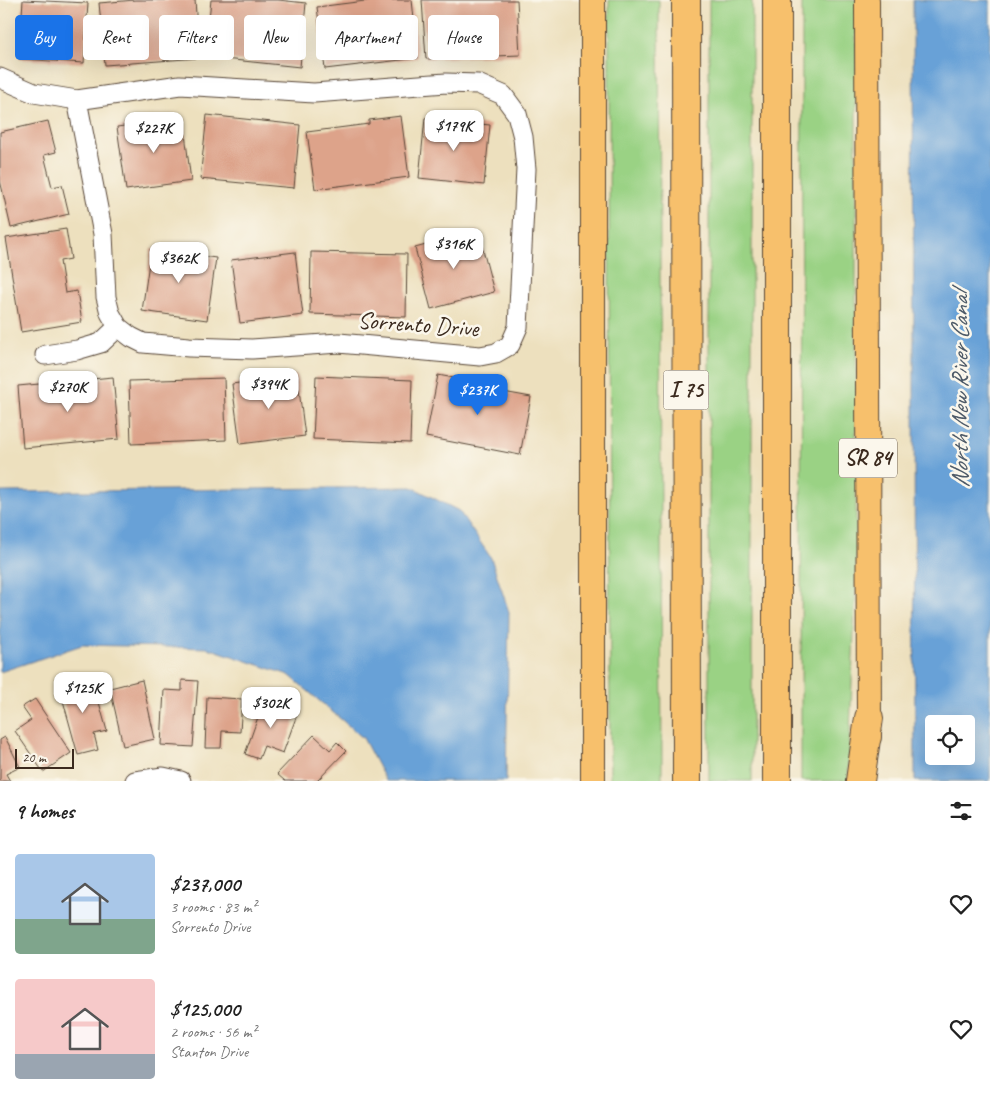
<!DOCTYPE html>
<html lang="en">
<head>
<meta charset="utf-8">
<style>
  :root { --surface:#fff; --page:#f2f2f2; --text:#222; --muted:#767676; --accent:#1a73e8 }
  body { margin:0; font-family:Caveat,sans-serif; background:var(--page); color:var(--text); height:100vh; display:flex; flex-direction:column; font-size:19px; white-space:nowrap }
  * { box-sizing:border-box; margin:0 }
  p { font-size:16px; color:var(--muted) }
  .icon { flex:none; width:28px; height:28px; fill:none; stroke:currentColor; stroke-width:2; stroke-linecap:round; stroke-linejoin:round }
  .map { position:relative; height:781px; overflow:hidden }
  .drawer { display:flex; flex-direction:column; background:var(--surface); flex:1 }
  .drawer>* { flex:none }
  .banner { position:absolute; left:15px; top:15px; width:500px; height:45px; display:flex; gap:10px }
  .buttons { position:absolute; left:925px; top:715px; display:grid; gap:10px }
  .buttons a { display:grid; place-items:center; width:50px; height:50px; border-radius:5px; background:var(--surface); box-shadow:0 5px 20px #0002; font-size:25px }
  .scale { position:absolute; left:15px; bottom:12px; width:59px; box-sizing:border-box; padding-left:5px; border:2px solid #3b2a1e; border-top:0; font-size:14px; line-height:18px; white-space:nowrap; color:#3b2a1e; -webkit-text-stroke:4px #fbf7ec; paint-order:stroke }
  .price { position:absolute; translate:-50% -42px; padding:0 11px; border-radius:10px; background:#fff; color:#222; font-size:16px; line-height:32px; filter:drop-shadow(0 1px 2px #0008) }
  .price::after { content:''; position:absolute; left:50%; top:30px; width:15px; height:11px; margin-left:-8px; background:inherit; clip-path:polygon(0 0,100% 0,50% 100%) }
  .price.active { background:var(--accent); color:#fff }
  ul { padding:0; list-style:none }
  li { display:flex; align-items:center; gap:15px; height:125px; padding:0 15px }
  li span { display:grid; place-items:center; flex:none; width:140px; height:100px; border-radius:5px; color:#555 }
  li>.icon { margin-inline-start:auto }
  span .icon { width:60px; height:60px; fill:#fffc; stroke-width:1 }
  li b { font-size:21px }
  h2 { display:flex; justify-content:space-between; align-items:center; height:60px; padding:0 15px; font-size:21px }
  .tag { padding:0 18px; border-radius:5px; background:var(--surface); box-shadow:0 5px 20px #0002; font-size:18px; line-height:45px }
  .tag.active { background:var(--accent); color:#fff }
  .map>svg:first-child { display:block }
  .green { fill:#9ad284; stroke:#6a7e51 }
  .water { fill:#68a1d7; stroke:#52667a; fill-rule:evenodd }
  .building { fill:#dda38a }
  .lines { fill:none; stroke-linecap:round; stroke-linejoin:round }
  .minor-casing { stroke:#564536; stroke-width:21 }
  .major-casing { stroke:#564536; stroke-width:26 }
  .highway-casing { stroke:#564536; stroke-width:30 }
  .minor { stroke:#fff; stroke-width:19 }
  .major { stroke:#f7c06c; stroke-width:24 }
  .highway { stroke:#f7c06c; stroke-width:28 }
  .labels { text-anchor:middle; dominant-baseline:central; stroke-width:5; stroke-linejoin:round; paint-order:stroke }
  .shield { fill:#fbf7ec; stroke:#75685c; stroke-width:1 }
  .shield-label { font-size:22px; font-weight:bold; fill:#3b2a1e }
  .street-label { font-size:24px; fill:#3b2a1e; stroke:#fbf7ec }
  .water-label { font-size:25px; font-style:italic; fill:#4d5a68; stroke:#fbf7ec }
</style>
</head>
<body>
<div class="map">
<svg width="990" height="781" viewBox="0 0 990 781">
  <rect width="100%" height="100%" fill="#fbf7ec"/>
  <filter id="ink" filterUnits="userSpaceOnUse"><feTurbulence type="fractalNoise" baseFrequency=".02" numOctaves="2"/><feDisplacementMap in="SourceGraphic" scale="10" xChannelSelector="R" yChannelSelector="G"/><feConvolveMatrix kernelMatrix="1 2 1 2 8 2 1 2 1" color-interpolation-filters="sRGB"/></filter>
  <filter id="wash" filterUnits="userSpaceOnUse"><feTurbulence type="fractalNoise" baseFrequency=".0096" numOctaves="4" result="noise"/><feDisplacementMap in="SourceGraphic" scale="20" xChannelSelector="R" yChannelSelector="G"/><feGaussianBlur stdDeviation="1.12" result="paint"/><feColorMatrix in="noise" values="0 0 0 0 0 0 0 0 0 0 0 0 0 0 0 0 0 1.4 0 .05"/><feComposite in="paint" operator="in"/></filter>
  <g filter="url(#wash)">
    <rect width="100%" height="100%" fill="#ede0be"/>
    <!-- green -->
    <path class="green" d="M 609,0 L 659,0 L 662,781 L 610,781 Z
      M 709,0 L 752,0 L 752,781 L 709,781 Z
      M 802,0 L 856,0 L 856,581 L 848,781 L 801,781 Z"/>
    <!-- water -->
    <path class="water" d="M 913,0 L 990,0 L 990,781 L 915,781 ZM 934,724 L 966,724 L 966,756 L 934,756 Z
      M 412,487 L 459,511 L 491,558 L 509,612 L 506,781 L 386,781 L 363,738 L 289,675 L 208,648 L 82,645 L 0,672 L 0,492 Z"/>
    <g id="blocks">
      <!-- building -->
      <path class="building" d="M 23,0 L 88,3 L 84,63 L 19,59 Z
        M 135,0 L 195,0 L 199,58 L 105,65 L 99,3 Z
        M 211,0 L 278,0 L 306,3 L 300,67 L 205,57 Z
        M 373,0 L 412,0 L 418,58 L 325,69 L 317,7 Z
        M 422,0 L 517,0 L 520,55 L 426,59 Z
        M 207,115 L 300,125 L 294,188 L 200,179 Z
        M 401,116 L 409,177 L 315,189 L 307,132 L 369,124 L 369,120 Z
        M 183,118 L 191,181 L 126,190 L 117,127 Z
        M 425,118 L 490,125 L 484,185 L 419,178 Z
        M 48,121 L 56,152 L 44,155 L 52,187 L 62,185 L 69,214 L 11,228 L 0,180 L 0,132 Z
        M 66,229 L 71,259 L 60,261 L 65,293 L 77,291 L 82,322 L 21,332 L 6,238 Z
        M 478,231 L 494,292 L 431,309 L 415,248 Z
        M 151,249 L 216,258 L 207,320 L 142,311 Z
        M 295,252 L 303,315 L 240,323 L 231,260 Z
        M 311,252 L 407,254 L 406,317 L 310,314 Z
        M 297,375 L 305,436 L 240,444 L 232,384 Z
        M 438,375 L 470,381 L 470,386 L 531,397 L 520,455 L 426,437 Z
        M 316,376 L 412,380 L 410,443 L 313,439 Z
        M 113,377 L 119,439 L 23,448 L 18,386 Z
        M 224,378 L 226,440 L 131,444 L 129,381 Z
        M 92,677 L 107,731 L 94,734 L 98,750 L 78,755 L 59,686 Z
        M 142,680 L 155,739 L 123,746 L 110,688 Z
        M 182,680 L 198,681 L 193,747 L 161,745 L 164,690 L 182,691 Z
        M 207,697 L 242,699 L 240,732 L 222,731 L 221,748 L 205,748 Z
        M 35,699 L 71,753 L 43,772 L 15,731 L 31,720 L 22,707 Z
        M 264,700 L 298,712 L 283,753 L 264,746 L 259,759 L 245,754 Z
        M 314,735 L 330,750 L 337,742 L 346,751 L 317,781 L 285,781 L 277,774 Z
        M 5,737 L 20,767 L 6,774 L 10,781 L 0,781 L 0,740 Z"/>
    </g>
  </g>
  <g filter="url(#ink)">
    <use href="#blocks" fill-opacity="0" stroke="#564536" stroke-width="1"/>
    <g class="lines">
      <defs>
        <path id="minor" d="M 0,78 L 34,93 L 77,100 L 180,85 L 314,93 L 446,83 L 478,84 L 503,95 L 517,114 L 523,137 L 526,169 L 518,327 L 510,345 L 496,353 L 480,356 L 339,343 L 252,349 L 189,347 L 143,343 L 131,337 L 118,327 L 110,313 L 106,297 L 103,234 L 77,100
          M 45,355 L 77,350 L 101,343 L 118,327
          M 135,781 L 163,777 L 181,781"/>
        <path id="major" d="M 593,0 L 593,781
          M 867,0 L 869,737"/>
        <path id="highway" d="M 686,0 L 687,781
          M 777,0 L 777,781
          M 860,781 L 869,718"/>
      </defs>
      <!-- minor casing -->
      <use href="#minor" class="minor-casing"/>
      <!-- major casing -->
      <use href="#major" class="major-casing"/>
      <!-- highway casing -->
      <use href="#highway" class="highway-casing"/>
      <!-- minor -->
      <use href="#minor" class="minor"/>
      <!-- major -->
      <use href="#major" class="major"/>
      <!-- highway -->
      <use href="#highway" class="highway"/>
    </g>
  </g>
  <g class="labels">
    <!-- shield labels -->
    <g class="shield">
      <rect x="663.5" y="370.5" width="45" height="39" rx="4"/>
      <rect x="839" y="438.5" width="58" height="39" rx="4"/>
    </g>
    <g class="shield-label">
      <text x="686" y="390">I 75</text>
      <text x="868" y="458">SR 84</text>
    </g>
    <!-- street labels -->
    <g class="street-label">
      <text transform="translate(418 324) rotate(4)">Sorrento Drive</text>
    </g>
    <!-- water labels -->
    <g class="water-label">
      <text transform="translate(960 390) rotate(-90)">North New River Canal</text>
    </g>
  </g>
</svg>
<div class="buttons">
<a><svg class="icon" aria-label="locate" viewBox="0 0 24 24"><circle cx="12" cy="12" r="6"/><path d="M12 2v4M12 18v4M2 12h4M18 12h4"/></svg></a>
</div>
<div class="scale">20 m</div>
<b class="price" style="left:454px;top:152px">$179K</b>
<b class="price" style="left:154px;top:154px">$227K</b>
<b class="price" style="left:454px;top:270px">$316K</b>
<b class="price" style="left:179px;top:284px">$362K</b>
<b class="price" style="left:269px;top:410px">$394K</b>
<b class="price" style="left:68px;top:413px">$270K</b>
<b class="price active" style="left:478px;top:416px">$237K</b>
<b class="price" style="left:83px;top:714px">$125K</b>
<b class="price" style="left:271px;top:729px">$302K</b>
<div class="banner">
<a class="tag active">Buy</a>
<a class="tag">Rent</a>
<a class="tag">Filters</a>
<a class="tag">New</a>
<a class="tag">Apartment</a>
<a class="tag">House</a>
</div>
</div>
<section class="drawer">
<h2>9 homes<svg class="icon" aria-label="filters" viewBox="0 0 24 24"><path d="M4 7h16M4 17h16"/><circle cx="9" cy="7" r="2"/><circle cx="15" cy="17" r="2"/></svg></h2>
<ul>
<li><span style="background:linear-gradient(#a9c7e8 65%,#7fa58c 0)"><svg class="icon" aria-label="home" viewBox="0 0 24 24"><path d="M3 11l9-7 9 7M6 9v11h12V9"/></svg></span><div><b>$237,000</b><p>3 rooms · 83 m²</p><p>Sorrento Drive</p></div><svg class="icon" aria-label="heart" viewBox="0 0 24 24"><path d="M12 20l-8-8c-3-5 5-10 8-4 3-6 11-1 8 4z"/></svg></li>
<li><span style="background:linear-gradient(#f6c9c9 75%,#9aa5b1 0)"><svg class="icon" aria-label="home" viewBox="0 0 24 24"><path d="M3 11l9-7 9 7M6 9v11h12V9"/></svg></span><div><b>$125,000</b><p>2 rooms · 56 m²</p><p>Stanton Drive</p></div><svg class="icon" aria-label="heart" viewBox="0 0 24 24"><path d="M12 20l-8-8c-3-5 5-10 8-4 3-6 11-1 8 4z"/></svg></li>
</ul>
</section>
</body>
</html>
